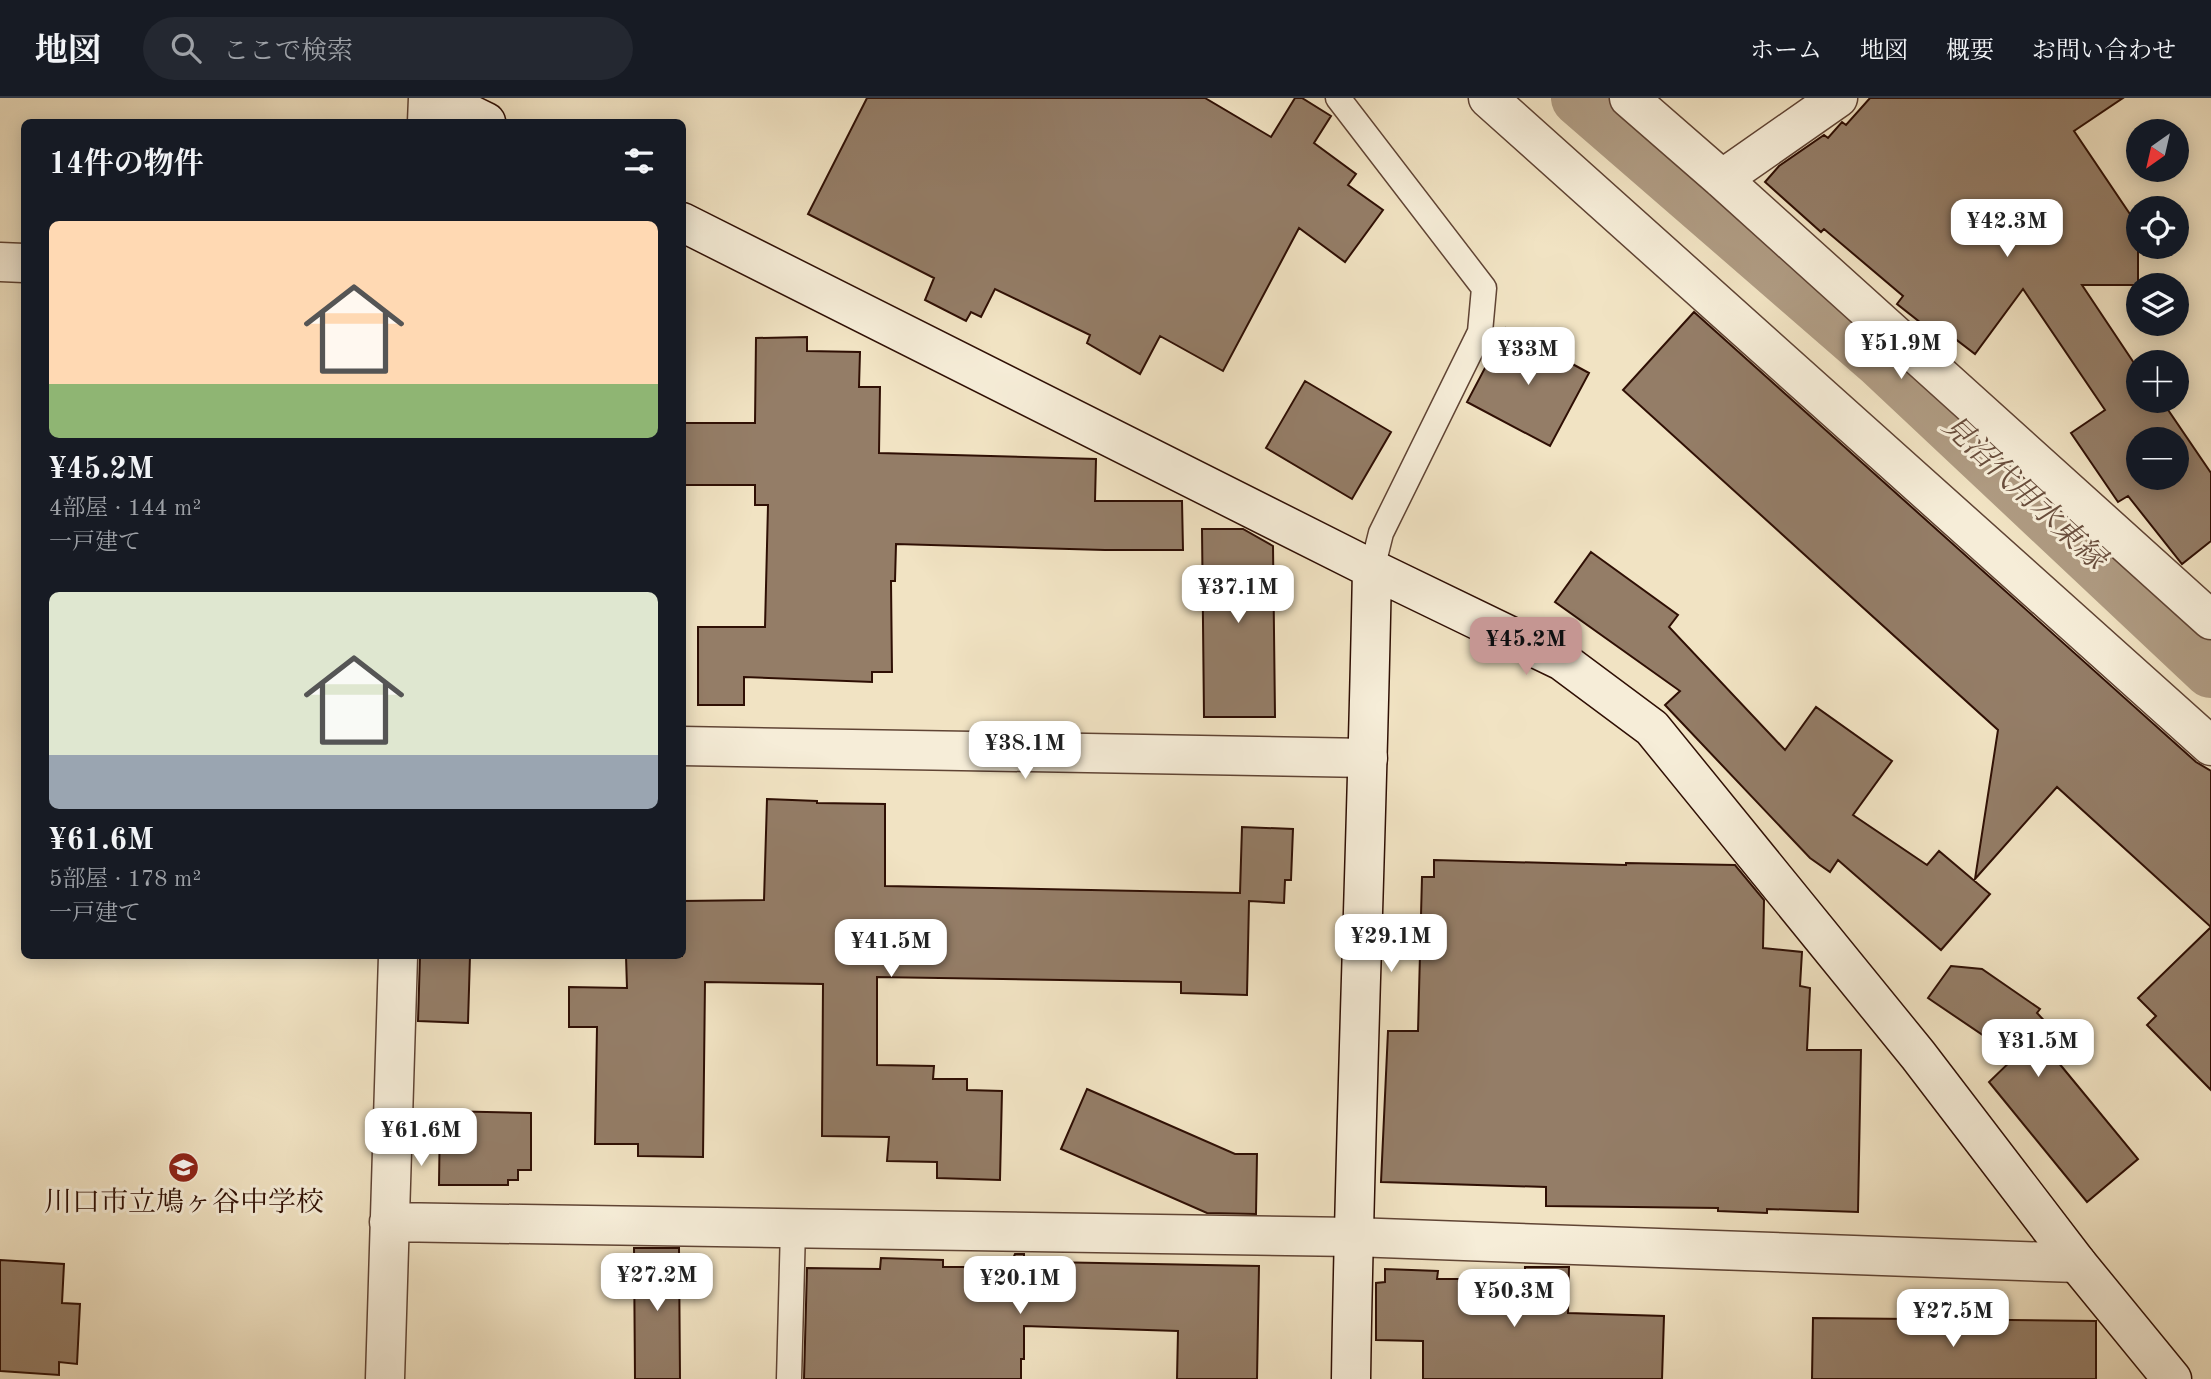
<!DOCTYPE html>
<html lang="ja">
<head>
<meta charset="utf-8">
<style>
  :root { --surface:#171b24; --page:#242831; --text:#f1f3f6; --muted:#9ea1a6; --line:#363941; --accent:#c59692 }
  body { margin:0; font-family:"Old Standard TT","Noto Serif JP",serif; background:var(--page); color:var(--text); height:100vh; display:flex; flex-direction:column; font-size:26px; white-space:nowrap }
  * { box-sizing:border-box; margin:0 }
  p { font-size:23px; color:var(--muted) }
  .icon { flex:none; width:38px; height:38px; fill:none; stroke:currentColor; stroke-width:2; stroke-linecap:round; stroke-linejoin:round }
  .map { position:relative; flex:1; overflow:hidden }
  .drawer { position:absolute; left:21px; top:21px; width:665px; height:840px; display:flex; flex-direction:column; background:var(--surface); border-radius:10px; box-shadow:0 4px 18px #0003 }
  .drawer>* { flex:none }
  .needle { width:46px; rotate:214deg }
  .buttons { position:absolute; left:2126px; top:21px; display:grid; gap:14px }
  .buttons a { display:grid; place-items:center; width:63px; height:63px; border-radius:50%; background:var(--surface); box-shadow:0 4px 18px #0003; font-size:35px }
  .price { position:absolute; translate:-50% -60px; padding:0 16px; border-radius:14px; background:#fff; color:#222; font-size:23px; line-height:46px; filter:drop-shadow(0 2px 4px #0008) }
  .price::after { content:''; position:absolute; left:50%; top:42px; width:21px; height:16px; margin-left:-10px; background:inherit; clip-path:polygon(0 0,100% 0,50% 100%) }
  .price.on { background:var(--accent); color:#111 }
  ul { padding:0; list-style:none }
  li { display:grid; align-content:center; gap:14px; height:371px; padding:0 28px }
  li span { display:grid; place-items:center; height:217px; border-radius:10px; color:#555 }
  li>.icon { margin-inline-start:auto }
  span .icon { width:126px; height:126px; fill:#fffc; stroke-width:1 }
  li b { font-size:30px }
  h2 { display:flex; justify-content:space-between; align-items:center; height:84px; padding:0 28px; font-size:30px }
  header { display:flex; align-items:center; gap:42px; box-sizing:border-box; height:98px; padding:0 35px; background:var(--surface); border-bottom:2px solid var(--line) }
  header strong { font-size:33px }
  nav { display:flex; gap:38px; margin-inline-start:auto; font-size:24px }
  .search { width:490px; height:63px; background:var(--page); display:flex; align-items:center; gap:18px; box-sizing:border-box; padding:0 24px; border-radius:38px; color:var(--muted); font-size:26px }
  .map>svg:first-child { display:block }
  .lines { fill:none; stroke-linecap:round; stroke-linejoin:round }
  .canal { stroke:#af9b82; stroke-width:56 }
  .building { fill:#947d67; stroke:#2f0f04; stroke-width:2; fill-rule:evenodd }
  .lane-casing { stroke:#604434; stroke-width:27 }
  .street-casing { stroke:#604434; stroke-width:41 }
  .secondary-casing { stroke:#2f0f04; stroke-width:41 }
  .lane { stroke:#f6edd8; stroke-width:24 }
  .street { stroke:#f6edd8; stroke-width:38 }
  .secondary { stroke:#f6edd8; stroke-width:38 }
  .labels { text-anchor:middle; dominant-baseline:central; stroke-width:6; stroke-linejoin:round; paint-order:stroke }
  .poi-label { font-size:28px; fill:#2f0f04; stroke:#f6edd8 }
  .water-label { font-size:30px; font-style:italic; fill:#694e3d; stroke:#f6edd8 }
</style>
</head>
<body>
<header>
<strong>地図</strong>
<div class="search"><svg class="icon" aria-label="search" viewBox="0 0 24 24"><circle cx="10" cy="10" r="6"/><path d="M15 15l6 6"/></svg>ここで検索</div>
<nav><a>ホーム</a><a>地図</a><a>概要</a><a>お問い合わせ</a></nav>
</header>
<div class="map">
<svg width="2211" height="1281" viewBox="0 0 2211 1281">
  <rect width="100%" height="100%" fill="#f1e3c3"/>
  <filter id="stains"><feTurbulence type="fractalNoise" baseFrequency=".00286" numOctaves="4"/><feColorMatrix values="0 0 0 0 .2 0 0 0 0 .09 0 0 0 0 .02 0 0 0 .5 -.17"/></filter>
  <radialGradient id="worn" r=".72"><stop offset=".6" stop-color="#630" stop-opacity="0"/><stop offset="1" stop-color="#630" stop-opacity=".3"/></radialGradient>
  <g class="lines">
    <!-- canal -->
    <path class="canal" d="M 1579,0 L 1881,262 L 2211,572"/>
  </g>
  <!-- building -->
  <path class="building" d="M 867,0 L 1205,0 L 1271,39 L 1295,0 L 1302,0 L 1331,18 L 1314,45 L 1356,76 L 1348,87 L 1383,112 L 1345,164 L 1299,130 L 1223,273 L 1160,238 L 1140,276 L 1087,245 L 1090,237 L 995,191 L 981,219 L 971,214 L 966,223 L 925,202 L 934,180 L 808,116 Z
    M 1870,0 L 2123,0 L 2074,33 L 2138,128 L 2138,187 L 2082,187 L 2138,271 L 2138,303 L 2162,303 L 2211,375 L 2211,443 L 2182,466 L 2128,398 L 2118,404 L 2071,335 L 2105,312 L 2023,191 L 1975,256 L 1954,240 L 1949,247 L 1897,206 L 1903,198 L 1824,131 L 1821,134 L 1765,84 L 1779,68 L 1824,37 L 1828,40 L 1842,24 L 1846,27 ZM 2138,341 L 2177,341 L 2177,380 L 2138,380 Z
    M 1694,214 L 2196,664 L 2211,673 L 2211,992 L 2147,927 L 2156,918 L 2138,900 L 2211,829 L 2057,689 L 1975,781 L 1998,632 L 1623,292 Z
    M 1506,230 L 1589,275 L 1550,348 L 1467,304 Z
    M 807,239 L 807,253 L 860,254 L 859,289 L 880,289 L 879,355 L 1096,361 L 1095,403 L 1182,403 L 1183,452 L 1105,452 L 896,446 L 895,483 L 891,483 L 892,574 L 872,574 L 872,584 L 744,579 L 744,607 L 698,607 L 698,529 L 765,529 L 768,407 L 755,407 L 755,387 L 682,387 L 682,325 L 755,325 L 756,240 Z
    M 1305,283 L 1391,334 L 1352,401 L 1266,350 Z
    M 1202,431 L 1243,431 L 1273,448 L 1275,619 L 1204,619 Z
    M 1591,454 L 1678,517 L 1669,529 L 1785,652 L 1816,609 L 1892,663 L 1853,717 L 1927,767 L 1939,753 L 1990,796 L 1941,852 L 1838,762 L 1830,774 L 1810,760 L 1665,607 L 1680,593 L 1555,504 Z
    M 767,701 L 817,703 L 817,705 L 885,706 L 885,788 L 1240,795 L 1242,729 L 1293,731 L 1291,782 L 1285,782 L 1284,805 L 1249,803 L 1247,897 L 1181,895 L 1181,884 L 877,879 L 877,967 L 934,968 L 933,981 L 967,981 L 967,992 L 1002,993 L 1000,1082 L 937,1080 L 937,1064 L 887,1063 L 889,1039 L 822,1038 L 823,886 L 705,884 L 703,1059 L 638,1058 L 638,1046 L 595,1046 L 597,929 L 569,929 L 569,889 L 627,890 L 626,858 L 682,858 L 682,803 L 764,802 Z
    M 1434,762 L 1626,767 L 1626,765 L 1735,767 L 1764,802 L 1763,850 L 1802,854 L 1800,888 L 1810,890 L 1807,952 L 1861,952 L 1858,1114 L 1767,1111 L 1767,1115 L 1718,1113 L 1718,1110 L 1546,1108 L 1546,1089 L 1381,1084 L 1388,933 L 1418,933 L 1422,779 L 1434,779 Z
    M 420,858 L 470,858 L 468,925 L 418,923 Z
    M 1951,868 L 1982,871 L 2040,911 L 2037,915 L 2072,952 L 2058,964 L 2138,1061 L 2087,1104 L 1989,984 L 2015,959 L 1928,900 Z
    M 1087,991 L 1235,1056 L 1257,1056 L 1256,1116 L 1207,1115 L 1061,1051 Z
    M 440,1013 L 531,1015 L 531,1072 L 518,1072 L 518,1082 L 508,1082 L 508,1087 L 439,1087 Z
    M 634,1150 L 679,1150 L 680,1281 L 635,1281 Z
    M 1015,1156 L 1024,1156 L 1024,1169 L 1047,1169 L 1047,1164 L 1259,1168 L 1257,1281 L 1177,1281 L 1178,1233 L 1024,1228 L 1024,1261 L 1021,1261 L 1021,1281 L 804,1281 L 807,1170 L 880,1171 L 881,1160 L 943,1162 L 943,1169 L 998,1169 L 997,1197 Z
    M 0,1162 L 64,1166 L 62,1205 L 80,1206 L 77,1266 L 59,1264 L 59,1277 L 0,1273 Z
    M 1525,1169 L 1569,1169 L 1568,1215 L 1664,1218 L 1662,1281 L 1423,1281 L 1423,1243 L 1376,1242 L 1376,1185 L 1385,1184 L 1385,1171 L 1438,1173 L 1437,1181 L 1525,1181 Z
    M 1813,1220 L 2096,1223 L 2096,1281 L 1812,1281 Z"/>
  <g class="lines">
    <defs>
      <path id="lane" d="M 1338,0 L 1484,190 L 1480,234 L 1381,435 L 1372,471
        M 789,1281 L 793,1130"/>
      <path id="street" d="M 1488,0 L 2211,648
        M 1629,0 L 1722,81 L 2211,522
        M 427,24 L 428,0
        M 1722,81 L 1838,0
        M 0,164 L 24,165
        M 682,648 L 1368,660
        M 389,1124 L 1353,1139 L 2077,1165
        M 385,1281 L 398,858"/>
      <path id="secondary" d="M 437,0 L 486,24
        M 682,124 L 1372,471 L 1562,563 L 1652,630 L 1918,957 L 2077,1165 L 2172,1281
        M 1351,1281 C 1355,1011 1367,741 1372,471"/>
    </defs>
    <!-- lane casing -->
    <use href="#lane" class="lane-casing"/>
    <!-- street casing -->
    <use href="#street" class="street-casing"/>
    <!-- secondary casing -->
    <use href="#secondary" class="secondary-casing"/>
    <!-- lane -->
    <use href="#lane" class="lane"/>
    <!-- street -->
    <use href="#street" class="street"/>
    <!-- secondary -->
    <use href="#secondary" class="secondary"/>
  </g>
  <!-- icons -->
  <defs>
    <symbol id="school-disc" viewBox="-11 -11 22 22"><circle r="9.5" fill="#8f2418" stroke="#f6edd8"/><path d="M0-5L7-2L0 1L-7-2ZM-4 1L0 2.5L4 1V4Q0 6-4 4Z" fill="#fff"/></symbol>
  </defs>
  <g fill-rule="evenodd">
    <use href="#school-disc" x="166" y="1052" width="35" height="35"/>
  </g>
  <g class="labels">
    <!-- poi labels -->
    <g class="poi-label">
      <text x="184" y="1106">川口市立鳩ヶ谷中学校</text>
    </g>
    <!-- water labels -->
    <g class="water-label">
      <text transform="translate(2023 395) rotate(43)">見沼代用水東縁</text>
    </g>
  </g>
  <rect width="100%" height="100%" filter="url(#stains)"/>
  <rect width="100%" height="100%" fill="url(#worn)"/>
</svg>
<div class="buttons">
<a><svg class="needle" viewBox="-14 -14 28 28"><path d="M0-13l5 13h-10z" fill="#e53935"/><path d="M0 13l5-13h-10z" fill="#9ea1a6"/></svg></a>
<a><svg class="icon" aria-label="locate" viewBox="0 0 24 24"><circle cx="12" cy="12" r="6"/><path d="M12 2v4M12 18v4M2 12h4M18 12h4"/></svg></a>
<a><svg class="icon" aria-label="layers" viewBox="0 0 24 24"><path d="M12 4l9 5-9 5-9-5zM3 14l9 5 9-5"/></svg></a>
<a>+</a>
<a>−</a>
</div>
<b class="price" style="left:2007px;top:161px">¥42.3M</b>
<b class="price" style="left:1901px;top:283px">¥51.9M</b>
<b class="price" style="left:1528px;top:289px">¥33M</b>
<b class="price" style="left:1238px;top:527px">¥37.1M</b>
<b class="price on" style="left:1526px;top:579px">¥45.2M</b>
<b class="price" style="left:1025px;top:683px">¥38.1M</b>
<b class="price" style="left:1391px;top:876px">¥29.1M</b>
<b class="price" style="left:891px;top:881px">¥41.5M</b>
<b class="price" style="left:2038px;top:981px">¥31.5M</b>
<b class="price" style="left:421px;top:1070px">¥61.6M</b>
<b class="price" style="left:657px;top:1215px">¥27.2M</b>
<b class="price" style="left:1020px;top:1218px">¥20.1M</b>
<b class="price" style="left:1514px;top:1231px">¥50.3M</b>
<b class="price" style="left:1953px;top:1251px">¥27.5M</b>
<section class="drawer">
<h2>14件の物件<svg class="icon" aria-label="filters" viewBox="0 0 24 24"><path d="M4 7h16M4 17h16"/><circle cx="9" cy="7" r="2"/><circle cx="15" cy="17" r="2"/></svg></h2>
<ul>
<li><span style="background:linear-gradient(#ffd9b3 75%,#8fb573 0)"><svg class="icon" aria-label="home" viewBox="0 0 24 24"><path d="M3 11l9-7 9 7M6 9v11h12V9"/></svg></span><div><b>¥45.2M</b><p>4部屋 · 144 m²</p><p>一戸建て</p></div></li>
<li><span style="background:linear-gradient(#dfe7d0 75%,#9aa5b1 0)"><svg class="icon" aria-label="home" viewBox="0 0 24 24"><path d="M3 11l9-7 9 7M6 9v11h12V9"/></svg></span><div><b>¥61.6M</b><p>5部屋 · 178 m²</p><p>一戸建て</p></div></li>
</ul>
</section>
</div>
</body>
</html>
